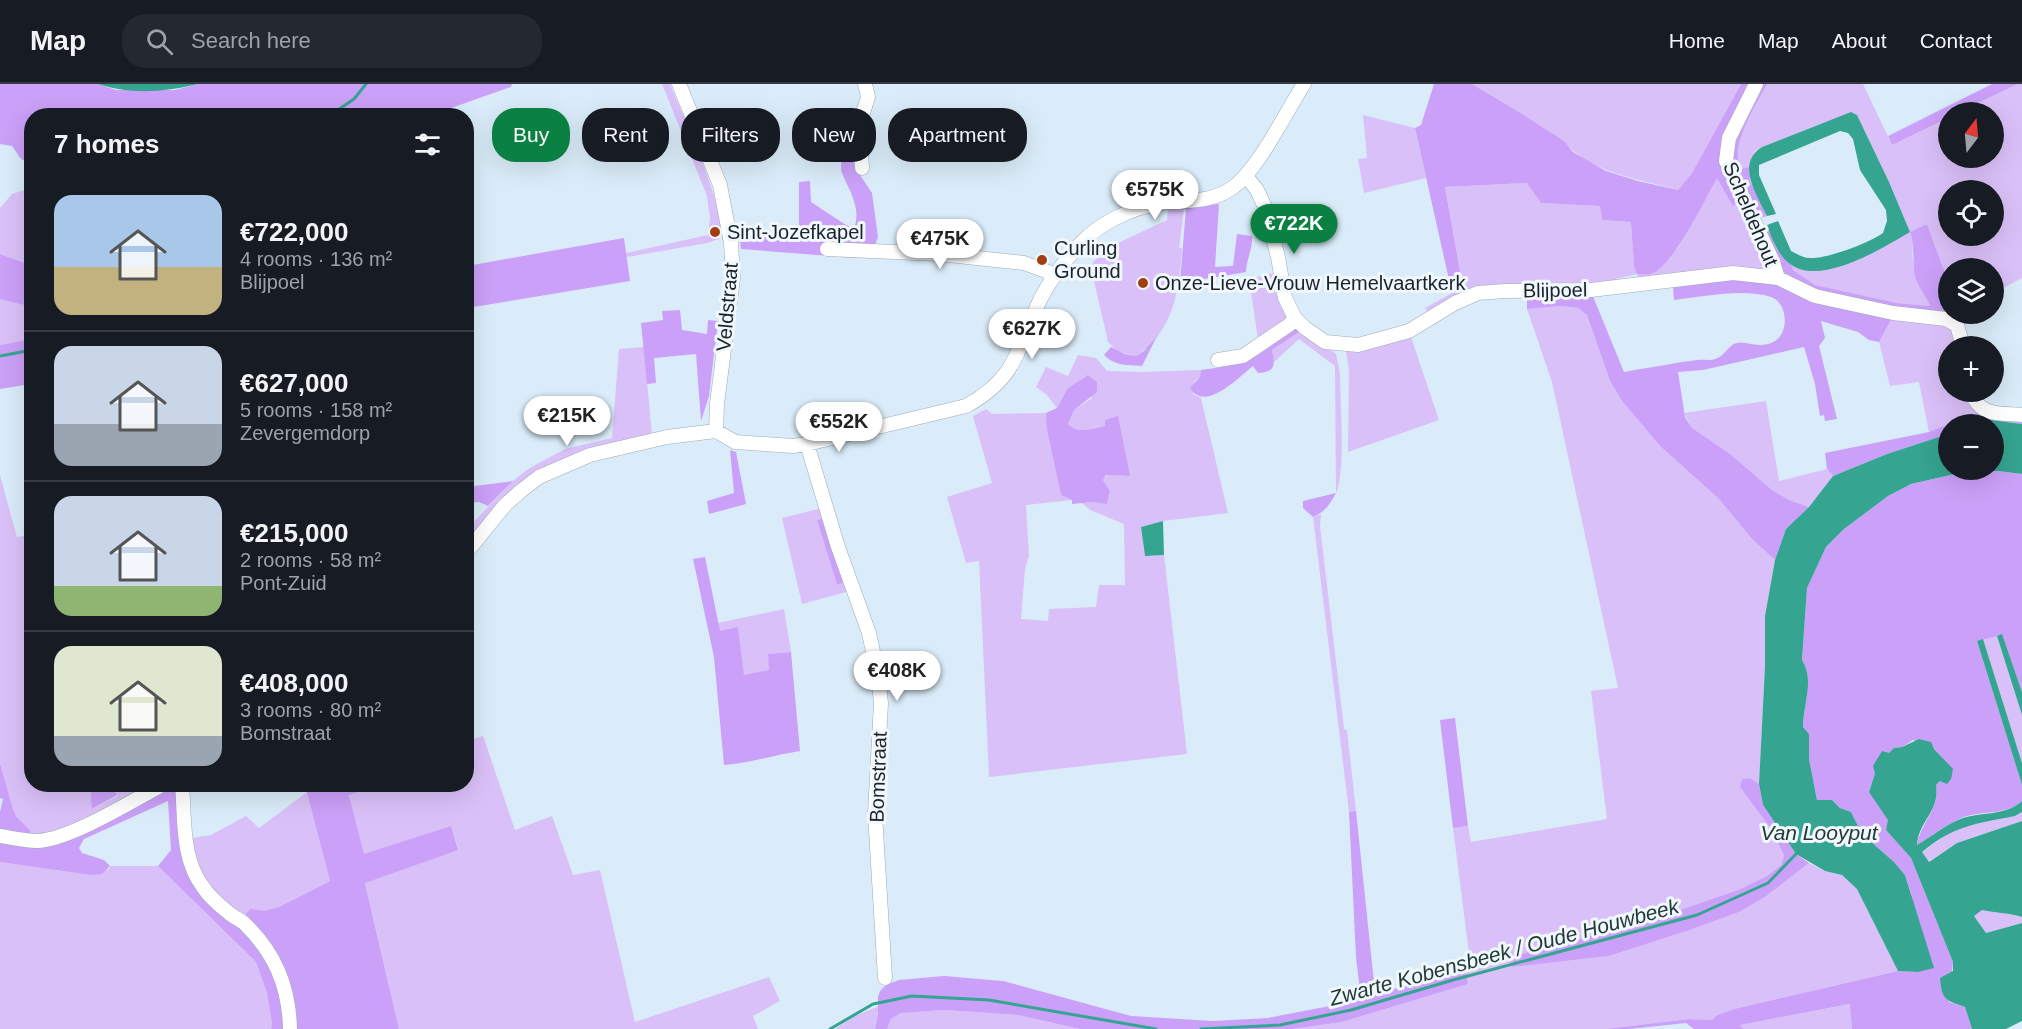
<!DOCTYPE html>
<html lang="en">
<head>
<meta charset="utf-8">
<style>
  :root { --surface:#171b24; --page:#242831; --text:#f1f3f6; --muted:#9ea1a6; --line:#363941; --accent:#0b8043 }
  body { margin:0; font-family:Arial,sans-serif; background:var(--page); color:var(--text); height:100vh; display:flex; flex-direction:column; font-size:22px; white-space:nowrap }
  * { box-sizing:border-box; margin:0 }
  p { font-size:20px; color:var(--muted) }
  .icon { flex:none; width:33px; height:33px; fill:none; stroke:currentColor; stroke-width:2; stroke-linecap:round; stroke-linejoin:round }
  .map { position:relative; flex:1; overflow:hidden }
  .panel { position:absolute; left:24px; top:24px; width:450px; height:684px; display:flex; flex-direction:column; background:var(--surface); border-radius:24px; box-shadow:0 6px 24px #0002 }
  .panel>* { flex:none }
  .hud { position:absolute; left:492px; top:24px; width:570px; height:54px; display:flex; gap:12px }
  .needle { width:39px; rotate:16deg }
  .tools { position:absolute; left:1938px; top:18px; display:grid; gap:12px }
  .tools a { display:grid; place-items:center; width:66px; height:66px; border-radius:50%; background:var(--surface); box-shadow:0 6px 24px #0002; font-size:30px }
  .price { position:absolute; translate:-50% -51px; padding:0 14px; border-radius:21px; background:#fff; color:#222; font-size:20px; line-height:39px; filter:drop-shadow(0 2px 3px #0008) }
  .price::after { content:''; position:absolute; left:50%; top:36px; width:18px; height:14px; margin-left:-9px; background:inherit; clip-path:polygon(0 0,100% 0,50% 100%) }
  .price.current { background:var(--accent); color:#fff }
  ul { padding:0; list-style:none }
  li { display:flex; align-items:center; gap:18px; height:150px; padding:0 30px }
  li+li { border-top:2px solid var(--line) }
  li span { display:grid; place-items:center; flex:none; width:168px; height:120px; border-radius:18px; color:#555 }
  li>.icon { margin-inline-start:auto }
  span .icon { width:72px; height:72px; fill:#fffc; stroke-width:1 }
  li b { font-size:26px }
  h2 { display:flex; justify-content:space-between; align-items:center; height:72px; padding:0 30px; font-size:26px }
  .tag { padding:0 21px; border-radius:24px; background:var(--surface); box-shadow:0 6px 24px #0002; font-size:21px; line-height:54px }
  .tag.current { background:var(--accent); color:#fff }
  header { display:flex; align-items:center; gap:36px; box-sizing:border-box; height:84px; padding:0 30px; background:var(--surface); border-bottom:2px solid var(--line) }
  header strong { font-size:28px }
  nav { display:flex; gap:33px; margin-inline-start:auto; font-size:21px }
  .search { width:420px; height:54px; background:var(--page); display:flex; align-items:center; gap:15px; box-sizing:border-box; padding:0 21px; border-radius:24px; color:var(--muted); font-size:22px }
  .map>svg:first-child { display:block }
  .green { fill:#dac0f8; fill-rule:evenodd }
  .forest { fill:#cba0f8 }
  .water { fill:#35a491 }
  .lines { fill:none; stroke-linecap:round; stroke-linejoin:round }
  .stream { stroke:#35a491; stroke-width:3 }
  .minor-casing { stroke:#9babb8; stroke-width:15 }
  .minor { stroke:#fff; stroke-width:14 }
  .poi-dot { fill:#a33e10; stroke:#f0f7fd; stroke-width:2 }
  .labels { text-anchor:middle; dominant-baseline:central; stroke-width:6; stroke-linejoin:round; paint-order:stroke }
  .street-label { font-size:20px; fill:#1c2328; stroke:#f0f7fd }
  .poi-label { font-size:20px; fill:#1c2328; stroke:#f0f7fd; text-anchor:start }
  .water-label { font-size:21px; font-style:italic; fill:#223a35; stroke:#f0f7fd }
</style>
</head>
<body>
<header>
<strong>Map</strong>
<div class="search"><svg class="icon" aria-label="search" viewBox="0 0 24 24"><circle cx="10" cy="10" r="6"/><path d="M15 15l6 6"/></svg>Search here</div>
<nav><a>Home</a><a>Map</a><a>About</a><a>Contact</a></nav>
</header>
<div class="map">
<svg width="2022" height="945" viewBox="0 0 2022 945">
  <rect width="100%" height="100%" fill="#daecf9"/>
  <!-- green -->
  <path class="green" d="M 662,0 L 670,0 C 681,27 730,132 719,155 L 707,159 L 627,173 L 626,169 L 708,151 L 710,134 L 707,112 Z
    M 1472,0 L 1741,0 L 1692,89 L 1678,106 C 1637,94 1593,90 1563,57 Z
    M 1767,0 L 1863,0 L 1892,61 L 1948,34 L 1948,74 L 1994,74 L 1994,28 L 1959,28 L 2018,0 L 2022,0 L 2022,194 L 1994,209 L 1994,184 L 1948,184 L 1948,197 L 1927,140 L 1910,149 C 1915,161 1911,165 1913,177 C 1914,194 1922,207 1930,222 L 1897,219 L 1815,201 L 1793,186 L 1792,182 L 1807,186 L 1831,185 L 1910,148 L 1889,98 L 1857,31 L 1828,37 L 1762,63 L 1755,67 L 1749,83 L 1742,86 C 1727,65 1757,20 1767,0 ZM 1948,106 L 1994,106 L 1994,152 L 1948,152 Z
    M 1363,31 L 1415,44 L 1426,94 L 1364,109 L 1358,75 L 1367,74 Z
    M 1717,93 L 1733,121 L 1739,117 L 1768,180 L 1767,185 L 1741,186 L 1645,196 L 1638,193 L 1637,190 L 1616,195 L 1612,200 L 1502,204 L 1428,228 L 1425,224 L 1463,203 L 1445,103 L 1528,99 L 1541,119 L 1600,122 L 1602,136 L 1631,138 L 1634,182 L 1637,189 L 1650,190 L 1678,163 Z
    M 31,104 L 31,181 L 0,170 L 0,124 L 12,110 Z
    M 1184,125 L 1179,164 L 1182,164 C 1179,207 1174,247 1136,272 L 1117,267 L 1108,258 L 1092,188 L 1093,178 L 1103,169 L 1101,167 L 1167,136 L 1168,126 Z
    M 1274,189 L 1288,232 L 1258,255 L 1249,195 Z
    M 31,213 L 31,255 L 0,261 L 0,215 L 23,221 Z
    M 1561,222 L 1578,224 L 1587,231 L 1610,297 L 1622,317 L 1660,362 L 1718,414 L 1753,456 L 1775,476 L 1765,532 L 1765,582 L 1759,700 L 1750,694 L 1742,695 L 1740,703 L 1771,745 L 1784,773 L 1781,781 L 1767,792 L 1738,806 L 1648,837 L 1510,878 L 1513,883 L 1609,872 L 1690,846 L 1739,828 L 1765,813 L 1809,779 L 1825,787 L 1842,791 L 1857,805 L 1898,887 L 1734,925 L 1717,931 L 1712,936 L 1689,935 L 1605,945 L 1292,945 L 1342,938 L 1468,900 L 1466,886 L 1471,885 L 1453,744 L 1468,742 L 1471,758 L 1607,735 L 1591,607 L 1618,604 L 1552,298 L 1527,225 Z
    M 1892,234 L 1948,241 L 1953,244 L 1958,262 L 1948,262 L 1948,308 L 1966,308 L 1984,329 L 1966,333 L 1929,348 L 1919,298 L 1890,302 L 1879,258 Z
    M 1299,248 L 1328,263 L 1336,270 L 1340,289 C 1340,316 1346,388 1336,409 L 1335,282 L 1299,255 L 1274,278 L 1272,266 Z
    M 1411,253 L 1439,336 L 1348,368 L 1349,287 L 1346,267 Z
    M 644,263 L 652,352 L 567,375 L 467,460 L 466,446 L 513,397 L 528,385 L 565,365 L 612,354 L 619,265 Z
    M 1078,271 L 1096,274 L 1107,287 L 1142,288 L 1201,286 L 1200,293 L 1194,298 L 1193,310 L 1201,314 L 1228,429 L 1163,437 L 1141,443 L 1145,472 L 1164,471 L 1187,670 L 989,693 L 979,477 L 966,479 L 947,413 L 992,399 L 973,332 L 986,325 L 992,330 L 1046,329 L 1061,411 L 1072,416 L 1026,421 L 1029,472 L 1025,485 L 1021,535 L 1048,537 L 1049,525 L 1096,523 L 1099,501 L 1125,501 L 1124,440 L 1090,426 L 1082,419 L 1092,418 L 1107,420 L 1110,407 L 1103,396 L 1107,391 L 1130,392 L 1105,342 C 1092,345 1079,350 1068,340 L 1074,326 L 1092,314 L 1085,292 L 1078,299 L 1067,305 L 1057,324 L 1047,311 L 1036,303 L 1046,283 L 1068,292 Z
    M 1766,317 L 1779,397 L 1827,385 L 1833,392 L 1809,423 L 1789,416 L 1772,406 L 1729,369 L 1692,344 L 1684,329 Z
    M 0,391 L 17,453 L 31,451 L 32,700 L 90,701 L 93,725 L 117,712 L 110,701 L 156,701 L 64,747 L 32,755 L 30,746 L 16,732 L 13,725 L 0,679 Z
    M 822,424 L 824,434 L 817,436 L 837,501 L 847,498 L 850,507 L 802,520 L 782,434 Z
    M 1321,430 L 1320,442 L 1344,645 L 1347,646 L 1356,727 L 1349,728 L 1313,433 Z
    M 784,525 L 791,568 L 768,570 L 770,586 L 744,592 L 738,543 L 720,548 L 718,539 Z
    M 1997,552 L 2022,631 L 2022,679 L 1983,555 Z
    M 483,652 L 515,746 L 552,732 L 573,791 L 600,786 L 635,938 L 769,893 L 780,917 L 753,932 L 758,945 L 399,945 L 365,798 L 458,765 L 451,742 L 364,771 L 349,710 L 378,701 L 466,700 L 467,657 Z
    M 307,708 L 330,797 L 279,823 L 242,835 L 209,803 L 196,779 L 192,754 L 211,751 L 246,732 L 259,744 Z
    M 2022,728 L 2022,737 L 1957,759 L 1928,778 L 1922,768 L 1952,747 L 1970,741 L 2015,732 Z
    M 0,778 L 90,791 L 109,785 L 110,782 L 158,782 L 256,878 L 267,909 L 272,939 L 271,945 L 0,945 Z
    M 1982,826 C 1995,829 2010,829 2022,833 L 2022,839 L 1986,849 L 1974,832 Z
    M 1851,920 L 1852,945 L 1743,945 L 1739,941 Z
    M 879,922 L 875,945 L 835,945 L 855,932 Z
    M 945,926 L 1018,931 L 1080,945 L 887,945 L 891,935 L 901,929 Z"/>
  <!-- forest -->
  <path class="forest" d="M 0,0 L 98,0 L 116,6 L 175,6 L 198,0 L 512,0 L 511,3 L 431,31 L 32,32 L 31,80 L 21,75 L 12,62 L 0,60 Z
    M 1434,0 L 1472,0 L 1517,27 L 1564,57 L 1573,68 L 1606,87 L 1638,97 L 1678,106 L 1692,89 L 1741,0 L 1751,0 L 1724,59 L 1739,117 L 1733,122 L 1717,94 C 1705,115 1674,181 1651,190 C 1647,191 1641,190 1637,190 L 1634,182 L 1631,138 L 1602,136 L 1600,122 L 1541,119 L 1527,99 L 1445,103 L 1463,204 L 1452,209 L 1415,44 L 1421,41 Z
    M 1760,0 L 1767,0 C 1757,20 1727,65 1742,85 L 1749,83 L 1750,97 L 1767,132 L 1757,135 L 1728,69 Z
    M 1992,0 L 2018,0 L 1959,28 L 1948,28 L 1948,34 L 1892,61 L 1888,52 Z
    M 858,69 L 858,88 L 872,109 L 878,153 L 875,161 L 857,162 L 856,174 L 741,165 L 739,149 L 774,151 L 799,143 L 799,98 L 810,97 L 811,118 L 846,141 L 854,144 C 862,125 849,106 842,89 C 840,84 842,76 842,70 Z
    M 1219,120 L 1215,183 L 1233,182 L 1237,150 L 1252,152 C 1253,165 1246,176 1246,188 L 1180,199 L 1186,124 Z
    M 1927,140 L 1948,197 L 1948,230 L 1961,230 L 1964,239 L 1957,235 C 1918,228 1815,216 1788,192 C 1778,183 1768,156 1762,143 L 1767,141 L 1776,163 L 1792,182 L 1793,186 L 1815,201 L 1897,219 L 1930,222 C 1926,213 1920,205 1916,196 C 1911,179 1916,164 1910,148 Z
    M 624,154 L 630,197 L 467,224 L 467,182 Z
    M 0,170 L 31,181 L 31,213 L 23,221 L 0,215 Z
    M 1730,194 L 1768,197 L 1892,234 L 1879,258 L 1869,256 L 1858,248 L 1821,237 L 1825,254 L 1819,262 L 1837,335 L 1825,337 L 1824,331 L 1820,332 L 1815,300 L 1804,263 L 1703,286 L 1678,288 L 1685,333 L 1692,344 L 1729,369 L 1772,406 L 1789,416 L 1809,423 L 1786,445 L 1775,476 L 1753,456 L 1718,414 L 1660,362 L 1622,317 L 1610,297 L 1587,231 L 1578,224 L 1561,222 L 1527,225 L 1527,212 L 1592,210 L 1624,288 C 1648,284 1673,279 1697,276 C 1703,275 1710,277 1715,275 C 1725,272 1729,260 1737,259 C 1750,257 1759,265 1773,258 C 1790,250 1788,219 1771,213 C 1743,204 1702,213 1674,216 L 1673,202 Z
    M 680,226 L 682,246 L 707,250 L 708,236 L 718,237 L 709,312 L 701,337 L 696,270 L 654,274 L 656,299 L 647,300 L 641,239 L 663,236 L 662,227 Z
    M 1288,232 L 1299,248 L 1272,266 C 1275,281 1276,288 1258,289 L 1253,282 C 1239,293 1205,329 1190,304 L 1200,293 L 1201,286 L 1222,283 L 1221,270 L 1245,265 Z
    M 1157,252 L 1142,282 C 1127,281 1115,282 1104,271 L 1111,263 L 1125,270 L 1136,272 L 1144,267 Z
    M 31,255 L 31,300 L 0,305 L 0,261 Z
    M 1088,291 L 1097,298 L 1097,308 L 1074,326 L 1068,340 C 1078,350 1092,345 1105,342 L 1105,336 L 1118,332 L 1130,392 L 1106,391 L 1103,396 L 1110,407 L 1107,420 L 1092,418 L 1072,420 L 1072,416 L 1061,411 L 1047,345 L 1046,329 L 1057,324 L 1067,305 Z
    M 2022,327 L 2022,340 C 1997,335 1974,340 1948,340 L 1948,350 L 1887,370 L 1833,392 L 1827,385 L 1825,369 L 1929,348 L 1966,333 L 1984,329 Z
    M 730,366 L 736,368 L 746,420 L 709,430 L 707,417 L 734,409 Z
    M 1968,387 L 1998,387 L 2022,390 L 2022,608 L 2002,551 L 1977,557 L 2022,701 L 2022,717 C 2007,731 1985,727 1967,732 C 1949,738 1933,751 1917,762 C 1920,738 1940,726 1936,701 L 1952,685 L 1934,665 L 1913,656 L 1902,663 L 1894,664 L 1875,689 L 1869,707 L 1889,736 L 1886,746 L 1911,774 L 1953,878 L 1949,918 L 1965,923 L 1972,945 L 1852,945 L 1850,920 L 1740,941 L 1743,945 L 1694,945 L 1686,939 L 1629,945 L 1605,945 L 1689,935 L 1712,936 L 1717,931 L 1734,925 L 1898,887 L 1918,888 L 1911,809 L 1905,791 L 1894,778 L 1862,750 L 1851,728 L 1840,724 L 1832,716 L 1817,716 L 1809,675 L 1809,650 L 1803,643 C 1803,620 1815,597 1802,576 L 1807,504 L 1826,463 L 1844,445 L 1888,412 L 1911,400 Z
    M 513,397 L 488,422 L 479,418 L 467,419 L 467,403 Z
    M 1336,409 C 1330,420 1325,428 1313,433 L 1303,424 L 1303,417 Z
    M 824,434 L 847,498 L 837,501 L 817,436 Z
    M 705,473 L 720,547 L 738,543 L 744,591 L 769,586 L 768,570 L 791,568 L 800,667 C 774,671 750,679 724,681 L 714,573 L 693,475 Z
    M 1455,634 L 1468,742 L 1453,744 L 1440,636 Z
    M 0,679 L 13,725 L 16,732 L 30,746 L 32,755 L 0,750 L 0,728 L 3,715 L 0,714 Z
    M 1750,694 L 1759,700 L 1763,721 L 1796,770 L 1809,779 L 1765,813 L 1739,828 L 1690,846 L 1609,872 L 1513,883 L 1510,878 L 1518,871 L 1648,837 L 1738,806 L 1767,792 L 1781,781 L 1784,772 L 1771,745 L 1740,703 L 1742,695 Z
    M 90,701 L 110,701 L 117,711 L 92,725 Z
    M 178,701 L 183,768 L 237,841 L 250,825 L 264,827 L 279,823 L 330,797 L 305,701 L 378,701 L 349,711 L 364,770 L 451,742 L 458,766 L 365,799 L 399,945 L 271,945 L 272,939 L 267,909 L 256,878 L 158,782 L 171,766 L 168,717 L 84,755 L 79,764 L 82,769 L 104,776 L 110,782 L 102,790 L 90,791 L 0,778 L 0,756 L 61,754 Z
    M 1356,727 L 1375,908 L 1399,904 L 1466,886 L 1468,900 L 1342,938 L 1292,945 L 1080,945 L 1018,931 L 945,926 L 901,929 L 891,935 L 887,945 L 875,945 L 878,930 L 878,913 L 880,907 L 886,901 L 899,896 L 944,892 L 1003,897 L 1131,932 L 1213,937 L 1268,934 L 1361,916 L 1356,873 L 1349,728 Z"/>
  <!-- water -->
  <path class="water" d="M 98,0 L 198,0 C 164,8 132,11 98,0 Z
    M 1851,28 L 1857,31 L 1889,98 L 1910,148 C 1882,164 1821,203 1790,180 C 1778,171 1772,155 1767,141 L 1778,137 L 1791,167 C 1797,170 1803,174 1810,174 C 1827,175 1869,159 1883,149 L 1887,137 L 1886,126 L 1860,86 L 1853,55 L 1848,49 L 1840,47 L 1759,81 L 1759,91 L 1776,130 L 1767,132 C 1757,111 1735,80 1762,63 Z
    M 1990,336 L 2022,340 L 2022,390 L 1998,387 L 1968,387 L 1911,400 L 1888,412 L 1844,445 L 1826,463 L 1807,504 L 1802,576 C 1815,597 1803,620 1803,643 L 1809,650 L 1809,675 L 1817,716 L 1832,716 L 1840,724 L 1851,728 L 1862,750 L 1894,778 L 1905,791 L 1934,884 L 1918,888 L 1898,887 L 1857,805 L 1842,791 L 1825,787 L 1796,770 L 1763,721 L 1759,700 L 1765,582 L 1765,532 L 1775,476 L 1786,445 L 1809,423 L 1833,392 L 1887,370 L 1948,350 L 1948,386 L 1994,386 L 1994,340 L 1977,340 Z
    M 1163,437 L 1164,471 L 1145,472 L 1141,443 Z
    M 2002,550 L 2022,608 L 2022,631 L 1997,552 Z
    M 1983,555 L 2022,679 L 2022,701 L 1977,557 Z
    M 1919,655 L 1931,658 L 1934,665 L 1953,685 L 1951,695 L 1947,700 L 1940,697 L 1936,701 C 1940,728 1919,736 1917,761 C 1931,753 1944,742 1958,736 C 1978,727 2005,733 2022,717 L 2022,728 L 2015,732 C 1975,740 1955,741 1922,768 L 1929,778 L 1957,759 L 2022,737 L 2022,833 C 2011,829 1995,829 1982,826 L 1974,832 L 1986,849 L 2022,839 L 2022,937 L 2006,945 L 1972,945 L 1965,923 C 1944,916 1942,915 1940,894 L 1953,887 L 1953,878 L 1911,774 L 1886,746 L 1888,736 L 1869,708 L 1875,689 L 1873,682 L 1882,667 L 1889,669 L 1894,664 L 1902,663 Z"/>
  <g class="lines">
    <!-- stream -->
    <path class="stream" d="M 329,32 L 354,15 L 366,0
      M 0,272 L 32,266
      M 830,945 L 873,920 L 912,912 L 989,916 L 1156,945
      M 1201,945 L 1280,941 L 1351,926 L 1453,896 L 1697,831 L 1768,799 L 1796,770"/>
    <defs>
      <path id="minor" d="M 679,0 L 720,101 L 731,159 L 733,194 L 717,320 L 716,347
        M 1756,0 L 1729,54 L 1726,77 L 1773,178 L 1778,194
        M 862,84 L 859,42 L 868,13 L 865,0
        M 1246,92 L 1257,106 L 1265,123 L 1278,173 L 1285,214 L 1295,234 L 1305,244 L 1325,258 L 1358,261 L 1409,247 L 1455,219 L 1478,209 L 1505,207 L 1591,206 L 1733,189 L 1778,194 L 1815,212 L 1893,229 L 1946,235 L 1957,241 L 1963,262
        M 827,165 L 939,170 L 1024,179 L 1054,190
        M 1218,276 L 1243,272 L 1289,241 L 1295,234
        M 1971,308 C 1980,333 1999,329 2022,331
        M 807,360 L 838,463 L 869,549 L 878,591 L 881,619 L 875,730 L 885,894
        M 466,469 L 505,421 L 522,406 L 539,393 L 590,371 L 667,353 L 716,347 L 735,358 L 793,362 L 807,360 L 966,322 C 1019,293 1017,263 1041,214 C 1052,193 1065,176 1081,159 C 1101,138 1133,123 1162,119 C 1186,116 1211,119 1232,104 C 1258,86 1286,28 1304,0
        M 182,700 C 185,735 181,774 203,803 C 209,812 220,822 229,829 C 233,833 239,835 244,839 C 275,869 289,902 290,945
        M 0,752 C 12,754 25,757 37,757 C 70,756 133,716 164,700"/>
    </defs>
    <!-- minor casing -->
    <use href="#minor" class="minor-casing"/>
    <!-- minor -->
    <use href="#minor" class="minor"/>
  </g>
  <!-- markers -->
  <g class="poi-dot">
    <circle cx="715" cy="148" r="6"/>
    <circle cx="1042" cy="176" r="6"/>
    <circle cx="1143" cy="199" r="6"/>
  </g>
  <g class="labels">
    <!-- street labels -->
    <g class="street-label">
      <text transform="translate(1751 130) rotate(67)">Scheldehout</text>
      <text transform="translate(1555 206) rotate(-1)">Blijpoel</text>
      <text transform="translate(727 223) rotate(-85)">Veldstraat</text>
      <text transform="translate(878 693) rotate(-88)">Bomstraat</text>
    </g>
    <!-- poi labels -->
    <g class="poi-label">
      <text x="727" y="148">Sint-Jozefkapel</text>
      <text x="1054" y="164">Curling<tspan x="1054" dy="23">Ground</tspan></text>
      <text x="1155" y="199">Onze-Lieve-Vrouw Hemelvaartkerk</text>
    </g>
    <!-- water labels -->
    <g class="water-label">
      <text x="1819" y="748">Van Looyput</text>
      <text transform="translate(1504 868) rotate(-15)">Zwarte Kobensbeek / Oude Houwbeek</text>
    </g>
  </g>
</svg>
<div class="tools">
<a><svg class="needle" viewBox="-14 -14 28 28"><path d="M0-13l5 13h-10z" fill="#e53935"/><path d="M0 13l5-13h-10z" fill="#9ea1a6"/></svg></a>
<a><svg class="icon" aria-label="locate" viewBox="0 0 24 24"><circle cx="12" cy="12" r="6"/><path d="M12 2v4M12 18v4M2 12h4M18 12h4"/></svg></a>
<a><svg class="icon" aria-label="layers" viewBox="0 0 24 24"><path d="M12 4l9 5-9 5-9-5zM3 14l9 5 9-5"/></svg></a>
<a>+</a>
<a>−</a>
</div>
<b class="price" style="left:1155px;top:137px">€575K</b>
<b class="price current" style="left:1294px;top:171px">€722K</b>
<b class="price" style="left:940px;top:186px">€475K</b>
<b class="price" style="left:1032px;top:276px">€627K</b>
<b class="price" style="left:567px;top:363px">€215K</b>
<b class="price" style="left:839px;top:369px">€552K</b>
<b class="price" style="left:897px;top:618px">€408K</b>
<div class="hud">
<a class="tag current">Buy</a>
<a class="tag">Rent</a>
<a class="tag">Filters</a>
<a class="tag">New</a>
<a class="tag">Apartment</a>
</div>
<section class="panel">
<h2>7 homes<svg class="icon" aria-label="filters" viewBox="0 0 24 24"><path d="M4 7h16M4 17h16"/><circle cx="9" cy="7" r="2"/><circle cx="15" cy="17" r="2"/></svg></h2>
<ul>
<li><span style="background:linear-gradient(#a9c7e8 60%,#c2b280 0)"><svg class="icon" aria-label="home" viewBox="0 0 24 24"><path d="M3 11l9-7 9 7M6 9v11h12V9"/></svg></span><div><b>€722,000</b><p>4 rooms · 136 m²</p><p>Blijpoel</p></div></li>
<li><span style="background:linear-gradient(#c9d6e8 65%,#9aa5b1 0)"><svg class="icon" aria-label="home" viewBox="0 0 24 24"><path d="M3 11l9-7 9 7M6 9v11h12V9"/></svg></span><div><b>€627,000</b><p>5 rooms · 158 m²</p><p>Zevergemdorp</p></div></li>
<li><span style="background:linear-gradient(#c9d6e8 75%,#8fb573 0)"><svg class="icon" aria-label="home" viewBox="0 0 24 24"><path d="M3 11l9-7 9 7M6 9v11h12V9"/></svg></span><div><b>€215,000</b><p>2 rooms · 58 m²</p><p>Pont-Zuid</p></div></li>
<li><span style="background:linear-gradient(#dfe7d0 75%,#9aa5b1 0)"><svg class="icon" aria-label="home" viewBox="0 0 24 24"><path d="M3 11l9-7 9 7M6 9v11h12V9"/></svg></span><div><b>€408,000</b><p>3 rooms · 80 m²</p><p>Bomstraat</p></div></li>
</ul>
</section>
</div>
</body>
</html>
